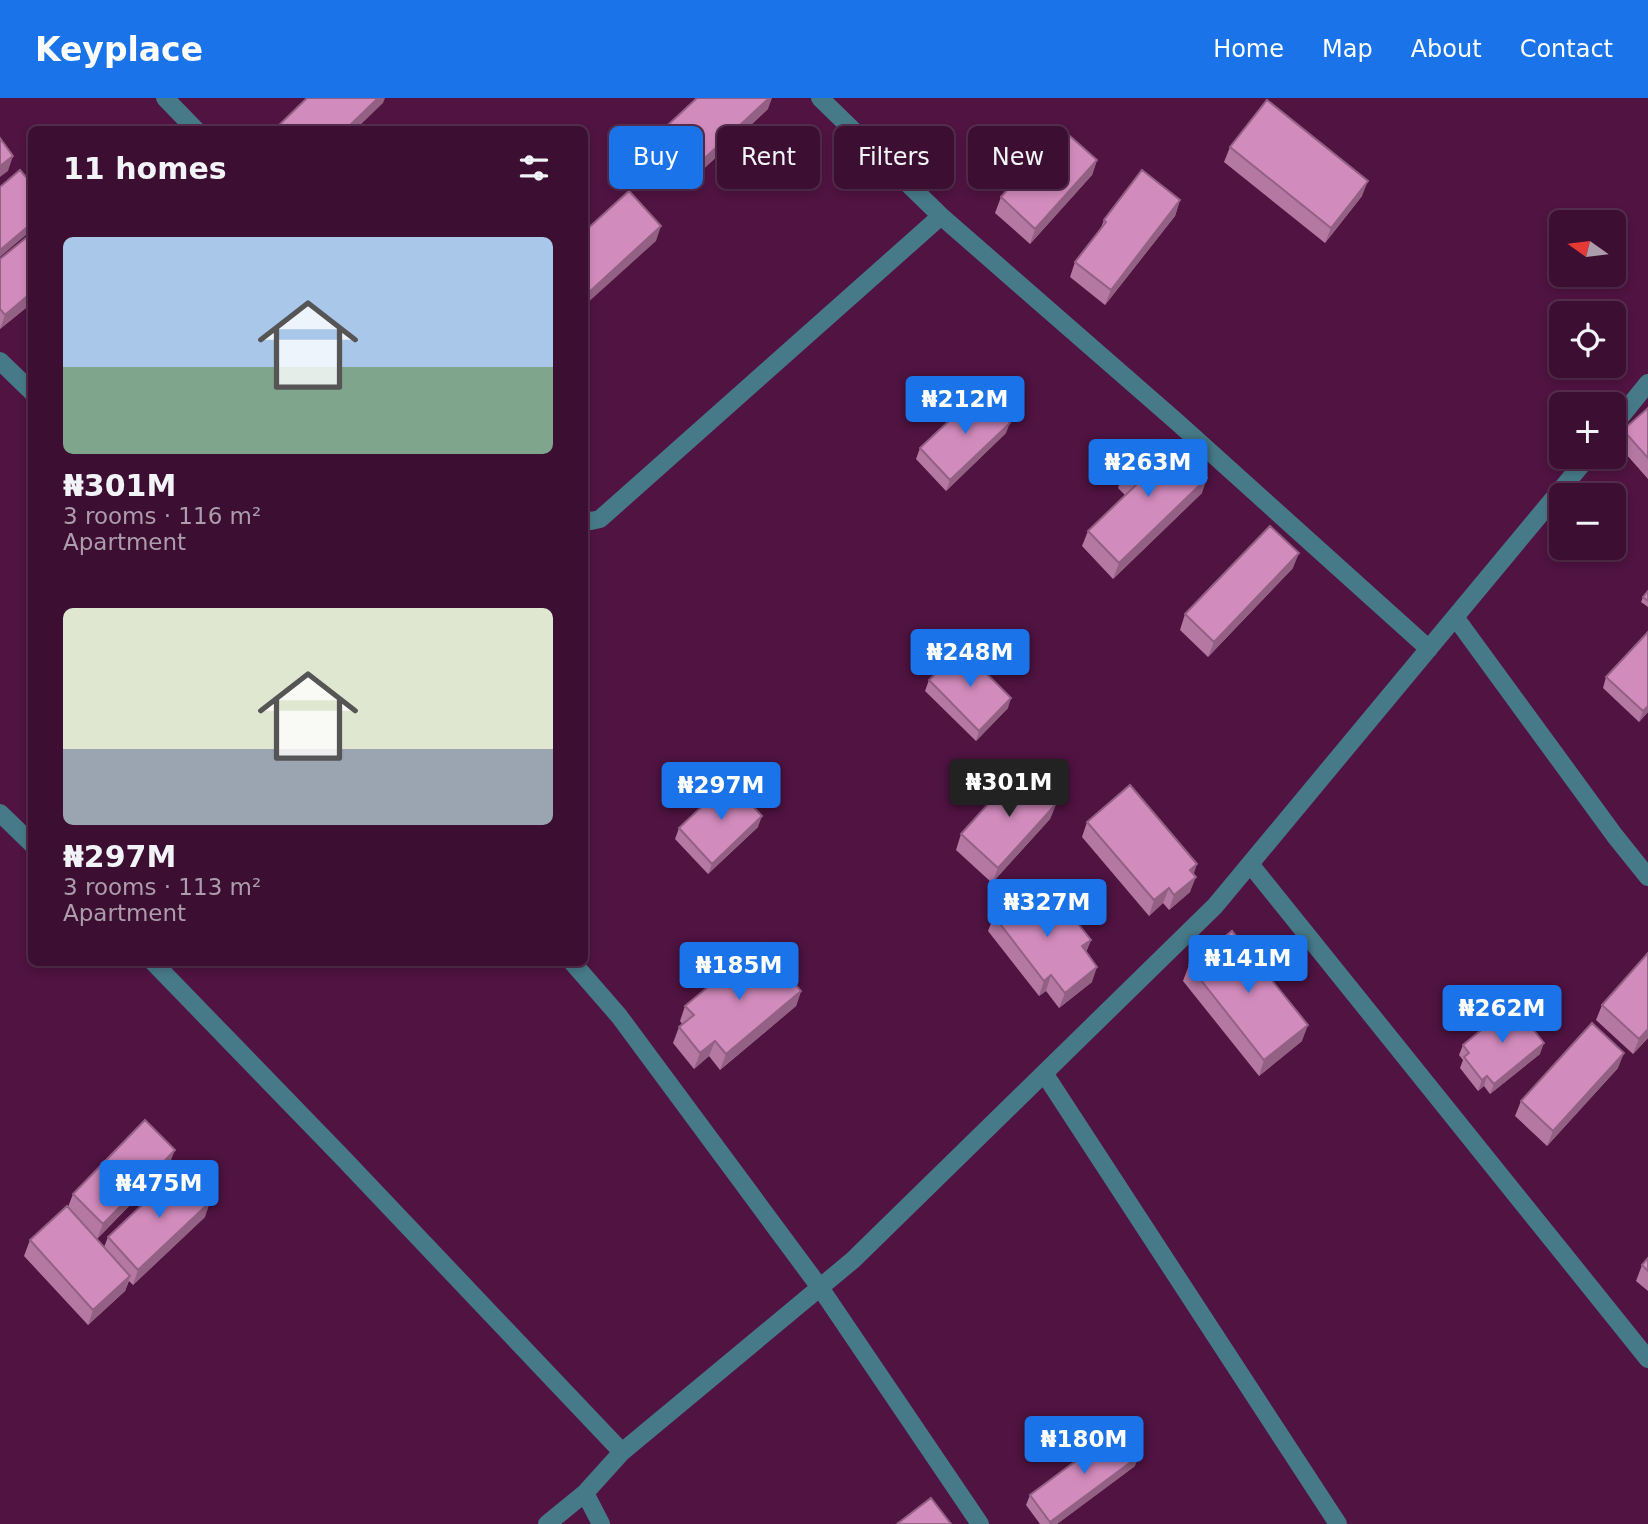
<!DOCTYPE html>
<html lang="en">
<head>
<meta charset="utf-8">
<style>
  :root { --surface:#3c0e32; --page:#471c3e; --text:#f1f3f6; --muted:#ac9cac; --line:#552e4d; --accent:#1a73e8 }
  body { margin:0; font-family:"DejaVu Sans",sans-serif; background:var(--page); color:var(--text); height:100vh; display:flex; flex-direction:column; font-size:26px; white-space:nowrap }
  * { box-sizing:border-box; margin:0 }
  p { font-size:23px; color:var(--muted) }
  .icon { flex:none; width:38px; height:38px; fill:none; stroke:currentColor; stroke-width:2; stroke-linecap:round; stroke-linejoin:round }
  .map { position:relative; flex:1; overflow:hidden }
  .side { position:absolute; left:28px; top:28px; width:560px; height:840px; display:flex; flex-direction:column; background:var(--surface); border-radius:10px; box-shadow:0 4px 10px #0003,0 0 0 2px var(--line) }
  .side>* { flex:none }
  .hud { position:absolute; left:609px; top:28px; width:665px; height:63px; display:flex; gap:14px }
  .needle { width:46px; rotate:284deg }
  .tools { position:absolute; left:1549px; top:112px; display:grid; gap:14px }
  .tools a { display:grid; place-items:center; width:77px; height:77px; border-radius:10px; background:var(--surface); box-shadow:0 4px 10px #0003,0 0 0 2px var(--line); font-size:35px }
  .price { position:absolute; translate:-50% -60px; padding:0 16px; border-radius:7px; background:var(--accent); color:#fff; font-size:23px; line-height:46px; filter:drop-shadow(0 2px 4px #0008) }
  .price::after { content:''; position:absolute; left:50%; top:42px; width:21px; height:16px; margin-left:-10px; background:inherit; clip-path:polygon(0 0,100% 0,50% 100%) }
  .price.on { background:#222; color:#fff }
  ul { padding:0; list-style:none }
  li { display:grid; align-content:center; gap:14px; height:371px; padding:0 35px }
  li span { display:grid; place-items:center; height:217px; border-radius:10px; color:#555 }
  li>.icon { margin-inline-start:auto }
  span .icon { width:126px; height:126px; fill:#fffc; stroke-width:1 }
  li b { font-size:30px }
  h2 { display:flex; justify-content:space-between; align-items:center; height:84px; padding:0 35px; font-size:30px }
  .pill { padding:0 24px; border-radius:10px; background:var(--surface); box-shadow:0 4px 10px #0003,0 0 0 2px var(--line); font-size:24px; line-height:63px }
  .pill.on { background:var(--accent); color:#fff }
  header { display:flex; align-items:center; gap:42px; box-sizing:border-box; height:98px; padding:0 35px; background:var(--accent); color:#fff }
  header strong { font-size:33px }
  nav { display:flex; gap:38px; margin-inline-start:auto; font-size:24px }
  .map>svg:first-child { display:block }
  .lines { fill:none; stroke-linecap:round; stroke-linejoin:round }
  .minor { stroke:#477a88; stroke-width:18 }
  .wall { fill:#b578a3 }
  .shaded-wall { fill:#936184 }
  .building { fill:#d28bbd; stroke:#936184; stroke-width:2 }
</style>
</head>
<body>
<header>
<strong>Keyplace</strong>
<nav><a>Home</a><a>Map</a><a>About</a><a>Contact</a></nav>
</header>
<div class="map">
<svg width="1648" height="1426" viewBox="0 0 1648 1426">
  <rect width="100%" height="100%" fill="#501342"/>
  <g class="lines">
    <!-- minor -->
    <path class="minor" d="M 165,0 L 196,32
      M 820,0 L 941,118 L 1177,324 L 1429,551
      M 0,263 L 32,294
      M 1614,327 L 1648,285
      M 584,421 L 591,423 L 600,421 L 941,118
      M 1455,519 L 1615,738 L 1648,779
      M 0,715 L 32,746
      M 1250,766 L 1648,1261
      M 153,864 L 342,1059 L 622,1354
      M 572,864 L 619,918 L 821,1191 L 980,1426
      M 1044,975 L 1338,1426
      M 547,1426 L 585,1395
      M 601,1426 L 585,1395 L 622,1354 L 853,1162 L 1215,808 L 1588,359"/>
  </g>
  <!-- wall -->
  <path class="wall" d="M 768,11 L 684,89 L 650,53 L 656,38 Z
    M 1230,49 L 1362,98 L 1325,145 L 1224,64 Z
    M 1097,62 L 1092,77 L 1030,146 L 995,115 L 1001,99 Z
    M 1180,102 L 1175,118 L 1105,207 L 1070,179 L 1075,164 L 1100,132 L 1104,122 Z
    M 32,135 L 32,205 L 0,231 L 0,161 Z
    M 1648,310 L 1648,381 L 1618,347 L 1623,332 Z
    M 1006,335 L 946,393 L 916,361 L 920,350 Z
    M 1169,355 L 1202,395 L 1113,481 L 1082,448 L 1088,433 L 1125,397 L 1118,390 L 1124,375 Z
    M 1293,470 L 1208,559 L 1180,532 L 1185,516 Z
    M 1648,493 L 1648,509 L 1641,504 L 1643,499 Z
    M 1606,579 L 1648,614 L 1639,624 L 1603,590 Z
    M 929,582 L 1008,610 L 976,643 L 925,593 Z
    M 739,693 L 752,698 L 749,705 L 758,729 L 708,776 L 675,741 L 679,730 Z
    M 1056,706 L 1050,721 L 992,785 L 956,752 L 961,736 Z
    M 1087,724 L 1194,776 L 1190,794 L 1169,812 L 1163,805 L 1149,818 L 1082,739 Z
    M 994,818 L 1062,824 L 1091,842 L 1086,854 L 1092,884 L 1059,910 L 1046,893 L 1039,898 L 988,833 Z
    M 1189,867 L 1302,943 L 1259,978 L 1183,883 Z
    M 801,893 L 796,908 L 720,972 L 709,958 L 694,971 L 673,945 L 679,929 L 682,926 L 680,923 L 685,908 Z
    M 1602,907 L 1648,940 L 1633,956 L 1596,922 Z
    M 1463,947 L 1540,956 L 1490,996 L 1484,988 L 1478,993 L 1460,970 L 1463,962 L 1459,957 Z
    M 1618,970 L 1547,1048 L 1515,1018 L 1521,1003 Z
    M 169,1067 L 97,1141 L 104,1149 L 108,1139 L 205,1119 L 133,1187 L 129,1183 L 125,1193 L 88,1227 L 24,1158 L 30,1142 L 68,1109 L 73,1096 Z
    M 1648,1160 L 1648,1193 L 1636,1183 L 1642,1167 Z
    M 1135,1368 L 1057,1426 L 1040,1426 L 1026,1407 L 1030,1397 Z"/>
  <!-- shaded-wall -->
  <path class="shaded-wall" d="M 378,0 L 385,0 L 383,5 L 355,32 L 345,32 Z
    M 769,0 L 772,0 L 768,11 L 684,89 L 690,74 Z
    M 13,58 L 8,73 L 0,79 L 0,68 Z
    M 1097,62 L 1092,77 L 1030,146 L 1035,131 Z
    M 1368,83 L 1362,98 L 1325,145 L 1331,130 Z
    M 1180,102 L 1175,118 L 1105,207 L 1111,192 Z
    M 32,125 L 32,132 L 0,159 L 0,152 Z
    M 661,128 L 656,143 L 584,208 L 584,203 L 587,196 Z
    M 32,194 L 32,205 L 0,231 L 5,217 Z
    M 1010,325 L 1006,335 L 946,393 L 950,382 Z
    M 1207,380 L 1202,395 L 1113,481 L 1119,465 Z
    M 1299,455 L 1293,470 L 1208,559 L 1214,544 Z
    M 1011,600 L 1008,610 L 976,643 L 979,633 Z
    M 1648,608 L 1648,614 L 1639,624 L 1643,613 Z
    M 1056,706 L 1050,721 L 992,785 L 998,770 Z
    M 762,718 L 758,729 L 708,776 L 712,766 Z
    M 1197,766 L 1192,781 L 1190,772 Z
    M 1196,779 L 1190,794 L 1169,812 L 1174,797 Z
    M 1169,790 L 1163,805 L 1149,818 L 1154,802 Z
    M 1091,842 L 1085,857 L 1082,848 Z
    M 1097,869 L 1092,884 L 1059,910 L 1065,895 Z
    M 1051,877 L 1046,893 L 1039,898 L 1044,883 Z
    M 801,893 L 796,908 L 720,972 L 726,956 Z
    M 1308,927 L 1302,943 L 1259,978 L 1264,962 Z
    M 1648,931 L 1648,940 L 1633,956 L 1639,941 Z
    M 715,943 L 709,958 L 694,971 L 700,955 Z
    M 1544,945 L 1540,956 L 1490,996 L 1494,986 Z
    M 1624,955 L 1618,970 L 1547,1048 L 1553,1033 Z
    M 1487,978 L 1484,988 L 1478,993 L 1482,982 Z
    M 175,1052 L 169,1067 L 97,1141 L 103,1126 Z
    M 210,1104 L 205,1119 L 133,1187 L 138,1172 Z
    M 130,1178 L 125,1193 L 88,1227 L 93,1212 Z
    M 1139,1358 L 1135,1368 L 1057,1426 L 1049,1426 L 1050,1424 Z"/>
  <!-- building -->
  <path class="building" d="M 307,0 L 378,0 L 345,32 L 274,32 Z
    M 697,0 L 769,0 L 690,74 L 656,38 Z
    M 1267,2 L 1368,83 L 1331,130 L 1230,49 Z
    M 1062,31 L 1097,62 L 1035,131 L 1001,99 Z
    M 0,40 L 13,58 L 0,68 Z
    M 20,72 L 32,86 L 32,125 L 0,152 L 0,89 Z
    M 1142,72 L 1180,102 L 1111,192 L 1075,164 L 1106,124 L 1104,122 Z
    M 629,93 L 661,128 L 587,196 L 584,192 L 584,134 Z
    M 32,135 L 32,194 L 5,217 L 0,211 L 0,161 Z
    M 981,293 L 1010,325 L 950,382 L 920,350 Z
    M 1648,310 L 1648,360 L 1623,332 Z
    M 1158,342 L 1169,355 L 1177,348 L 1207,380 L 1119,465 L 1088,433 L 1136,387 L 1124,375 Z
    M 1270,428 L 1299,455 L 1214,544 L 1185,516 Z
    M 1648,493 L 1648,503 L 1643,499 Z
    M 1648,534 L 1648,608 L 1643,613 L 1606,579 Z
    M 961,550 L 1011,600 L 979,633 L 929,582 Z
    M 1019,672 L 1056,706 L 998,770 L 961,736 Z
    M 729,683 L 739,693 L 744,689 L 752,698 L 747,702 L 762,718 L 712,766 L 679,730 Z
    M 1130,687 L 1197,766 L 1190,772 L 1196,779 L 1174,797 L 1169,790 L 1154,802 L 1087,724 Z
    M 1033,787 L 1062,824 L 1071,817 L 1091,842 L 1082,848 L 1097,869 L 1065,895 L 1051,877 L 1044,883 L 994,818 Z
    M 1232,833 L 1308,927 L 1264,962 L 1189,867 Z
    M 761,845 L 801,893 L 726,956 L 715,943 L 700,955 L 679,929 L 694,917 L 685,908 Z
    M 1648,855 L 1648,931 L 1639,941 L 1602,907 Z
    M 1513,906 L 1544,945 L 1494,986 L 1487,978 L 1482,982 L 1464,959 L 1469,955 L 1463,947 Z
    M 1592,925 L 1624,955 L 1553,1033 L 1521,1003 Z
    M 145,1022 L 175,1052 L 103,1126 L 73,1096 Z
    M 180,1071 L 210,1104 L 138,1172 L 108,1139 Z
    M 67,1108 L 130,1178 L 93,1212 L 30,1142 Z
    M 1648,1160 L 1648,1173 L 1642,1167 Z
    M 1119,1331 L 1139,1358 L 1050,1424 L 1030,1397 Z
    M 931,1400 L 951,1426 L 897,1426 Z"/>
</svg>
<div class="tools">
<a><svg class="needle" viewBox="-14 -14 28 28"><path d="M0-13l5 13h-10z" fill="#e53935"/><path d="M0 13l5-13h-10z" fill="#ac9cac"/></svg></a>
<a><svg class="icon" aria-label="locate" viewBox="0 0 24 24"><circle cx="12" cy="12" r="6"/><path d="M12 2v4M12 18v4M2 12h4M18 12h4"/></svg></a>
<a>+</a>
<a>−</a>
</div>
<b class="price" style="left:965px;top:338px">₦212M</b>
<b class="price" style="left:1148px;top:401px">₦263M</b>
<b class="price" style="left:970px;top:591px">₦248M</b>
<b class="price on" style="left:1009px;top:721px">₦301M</b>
<b class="price" style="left:721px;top:724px">₦297M</b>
<b class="price" style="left:1047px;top:841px">₦327M</b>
<b class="price" style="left:1248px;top:897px">₦141M</b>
<b class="price" style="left:739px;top:904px">₦185M</b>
<b class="price" style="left:1502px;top:947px">₦262M</b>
<b class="price" style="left:159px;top:1122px">₦475M</b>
<b class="price" style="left:1084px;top:1378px">₦180M</b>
<div class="hud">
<a class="pill on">Buy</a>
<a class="pill">Rent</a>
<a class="pill">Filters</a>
<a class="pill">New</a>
</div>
<section class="side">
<h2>11 homes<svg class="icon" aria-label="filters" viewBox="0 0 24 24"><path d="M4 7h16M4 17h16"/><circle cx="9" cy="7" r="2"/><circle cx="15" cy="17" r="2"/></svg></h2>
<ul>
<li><span style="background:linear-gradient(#a9c7e8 60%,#7fa58c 0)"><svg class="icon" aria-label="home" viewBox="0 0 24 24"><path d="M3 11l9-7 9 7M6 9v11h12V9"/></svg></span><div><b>₦301M</b><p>3 rooms · 116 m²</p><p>Apartment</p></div></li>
<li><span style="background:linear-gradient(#dfe7d0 65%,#9aa5b1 0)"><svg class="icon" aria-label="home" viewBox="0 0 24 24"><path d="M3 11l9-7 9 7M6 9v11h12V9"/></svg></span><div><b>₦297M</b><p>3 rooms · 113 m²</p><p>Apartment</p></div></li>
</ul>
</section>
</div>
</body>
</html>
